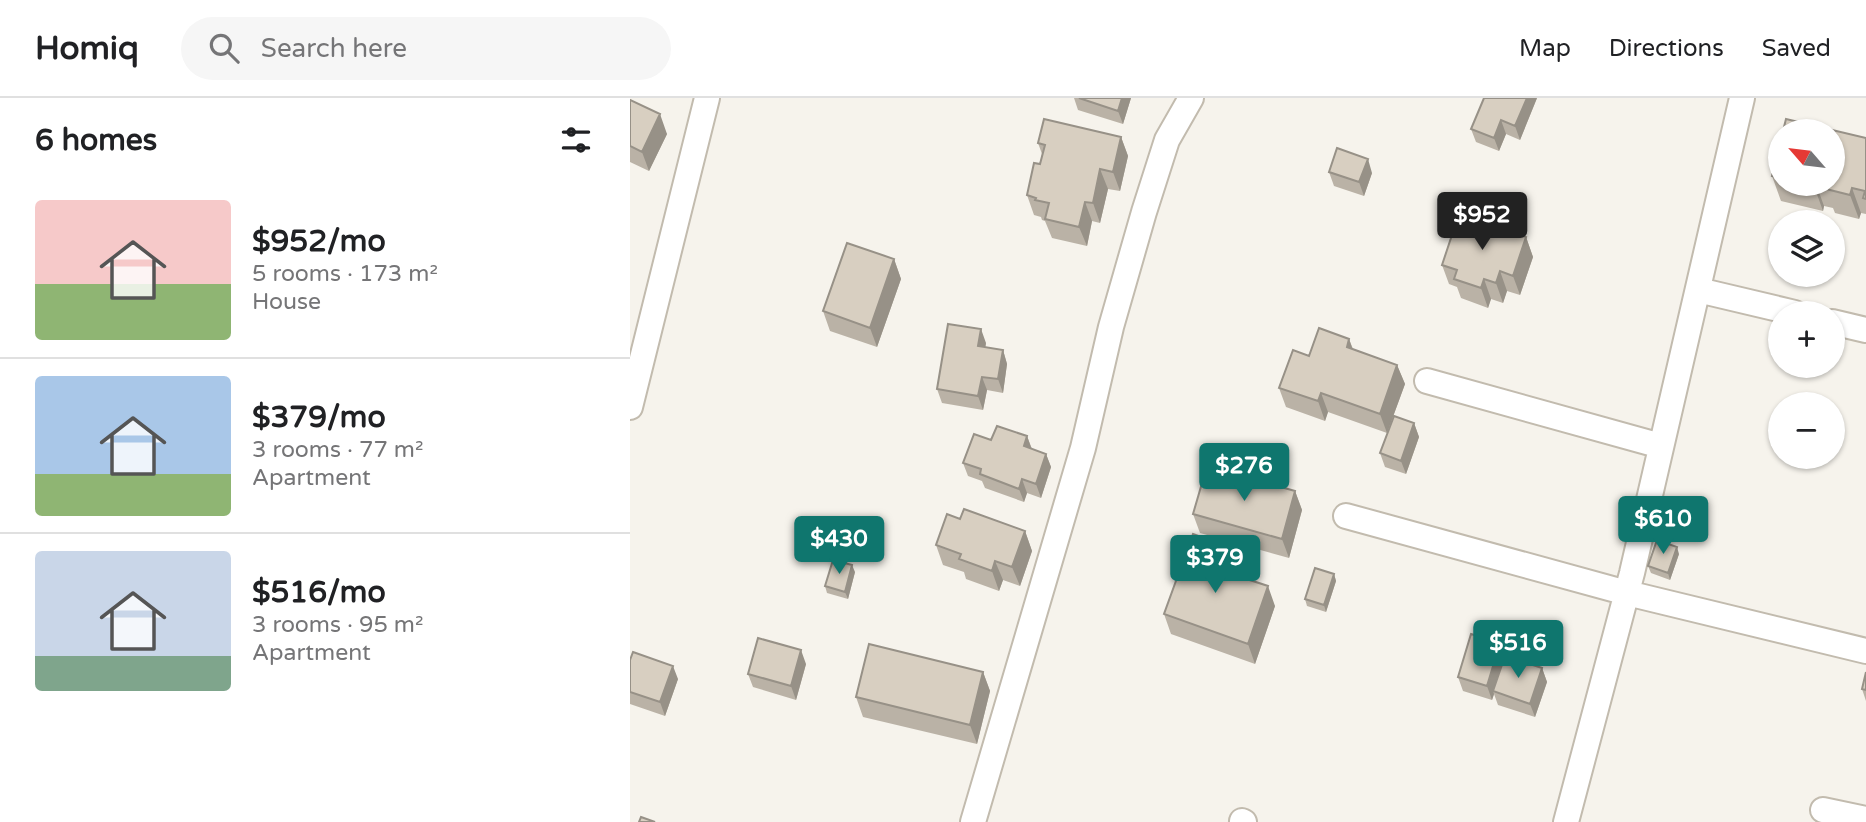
<!DOCTYPE html>
<html lang="en">
<head>
<meta charset="utf-8">
<style>
  :root { --surface:#fff; --page:#f6f6f6; --text:#202124; --muted:#757577; --line:#e0e0e0; --accent:#0f766e }
  body { margin:0; font-family:"Varela Round",sans-serif; background:var(--page); color:var(--text); height:100vh; display:flex; flex-direction:column; font-size:26px; white-space:nowrap }
  * { box-sizing:border-box; margin:0 }
  p { font-size:23px; color:var(--muted) }
  .icon { flex:none; width:38px; height:38px; fill:none; stroke:currentColor; stroke-width:2; stroke-linecap:round; stroke-linejoin:round }
  .map { position:relative; flex:1; overflow:hidden }
  .panel { display:flex; flex-direction:column; background:var(--surface); width:630px }
  .panel>* { flex:none }
  .needle { width:46px; rotate:298deg }
  .fabs { position:absolute; left:1138px; top:21px; display:grid; gap:14px }
  .fabs a { display:grid; place-items:center; width:77px; height:77px; border-radius:50%; background:var(--surface); box-shadow:0 2px 5px #0004; font-size:35px }
  .price { position:absolute; translate:-50% -60px; padding:0 16px; border-radius:7px; background:var(--accent); color:#fff; font-size:23px; line-height:46px; filter:drop-shadow(0 2px 4px #0008) }
  .price::after { content:''; position:absolute; left:50%; top:42px; width:21px; height:16px; margin-left:-10px; background:inherit; clip-path:polygon(0 0,100% 0,50% 100%) }
  .price.on { background:#222; color:#fff }
  ul { padding:0; list-style:none }
  li { display:flex; align-items:center; gap:21px; height:175px; padding:0 35px }
  li+li { border-top:2px solid var(--line) }
  li span { display:grid; place-items:center; flex:none; width:196px; height:140px; border-radius:7px; color:#555 }
  li>.icon { margin-inline-start:auto }
  span .icon { width:84px; height:84px; fill:#fffc; stroke-width:1 }
  li b { font-size:30px }
  h2 { display:flex; justify-content:space-between; align-items:center; height:84px; padding:0 35px; font-size:30px }
  header { display:flex; align-items:center; gap:42px; box-sizing:border-box; height:98px; padding:0 35px; background:var(--surface); border-bottom:2px solid var(--line) }
  header strong { font-size:33px }
  nav { display:flex; gap:38px; margin-inline-start:auto; font-size:24px }
  .search { width:490px; height:63px; background:var(--page); display:flex; align-items:center; gap:18px; box-sizing:border-box; padding:0 24px; border-radius:38px; color:var(--muted); font-size:26px }
  main { display:flex; flex:1; min-height:0 }
  .map>svg:first-child { display:block }
  .lines { fill:none; stroke-linecap:round; stroke-linejoin:round }
  .street-casing { stroke:#c2bbae; stroke-width:28 }
  .street { stroke:#fff; stroke-width:24 }
  .wall { fill:#bab2a6 }
  .shaded-wall { fill:#979187 }
  .building { fill:#d8cfc1; stroke:#979187; stroke-width:2 }
</style>
</head>
<body>
<header>
<strong>Homiq</strong>
<div class="search"><svg class="icon" aria-label="search" viewBox="0 0 24 24"><circle cx="10" cy="10" r="6"/><path d="M15 15l6 6"/></svg>Search here</div>
<nav><a>Map</a><a>Directions</a><a>Saved</a></nav>
</header>
<main>
<section class="panel">
<h2>6 homes<svg class="icon" aria-label="filters" viewBox="0 0 24 24"><path d="M4 7h16M4 17h16"/><circle cx="9" cy="7" r="2"/><circle cx="15" cy="17" r="2"/></svg></h2>
<ul>
<li><span style="background:linear-gradient(#f6c9c9 60%,#8fb573 0)"><svg class="icon" aria-label="home" viewBox="0 0 24 24"><path d="M3 11l9-7 9 7M6 9v11h12V9"/></svg></span><div><b>$952/mo</b><p>5 rooms · 173 m²</p><p>House</p></div></li>
<li><span style="background:linear-gradient(#a9c7e8 70%,#8fb573 0)"><svg class="icon" aria-label="home" viewBox="0 0 24 24"><path d="M3 11l9-7 9 7M6 9v11h12V9"/></svg></span><div><b>$379/mo</b><p>3 rooms · 77 m²</p><p>Apartment</p></div></li>
<li><span style="background:linear-gradient(#c9d6e8 75%,#7fa58c 0)"><svg class="icon" aria-label="home" viewBox="0 0 24 24"><path d="M3 11l9-7 9 7M6 9v11h12V9"/></svg></span><div><b>$516/mo</b><p>3 rooms · 95 m²</p><p>Apartment</p></div></li>
</ul>
</section>
<div class="map">
<svg width="1236" height="724" viewBox="0 0 1236 724">
  <rect width="100%" height="100%" fill="#f6f3ec"/>
  <g class="lines">
    <defs>
      <path id="street" d="M 1068,192 L 1165,215
        M 1202,224 L 1236,232
        M 797,283 L 1031,348
        M 0,309 L 77,0
        M 716,418 L 997,495 L 1236,553
        M 1193,712 L 1236,721
        M 612,723 L 614,724
        M 343,724 L 453,350 L 481,229 L 514,114 L 537,42 L 561,0
        M 936,724 L 1002,475 L 1112,0"/>
    </defs>
    <!-- street casing -->
    <use href="#street" class="street-casing"/>
    <!-- street -->
    <use href="#street" class="street"/>
  </g>
  <!-- wall -->
  <path class="wall" d="M 444,0 L 501,0 L 493,26 L 448,12 Z
    M 907,0 L 890,42 L 876,36 L 869,53 L 846,44 L 841,31 Z
    M 0,2 L 37,36 L 19,73 L 0,64 Z
    M 491,39 L 498,58 L 490,93 L 478,91 L 470,125 L 462,123 L 457,148 L 422,140 L 415,123 L 412,122 L 411,119 L 404,117 L 397,97 L 410,66 L 412,56 L 408,45 Z
    M 1236,40 L 1236,116 L 1231,115 L 1229,121 L 1205,115 L 1203,110 L 1194,108 L 1193,113 L 1151,103 L 1142,78 L 1150,45 L 1150,86 L 1202,86 Z
    M 699,74 L 742,75 L 734,98 L 704,88 Z
    M 896,139 L 903,159 L 890,197 L 877,193 L 873,205 L 861,201 L 858,210 L 831,200 L 827,189 L 819,186 L 812,167 Z
    M 264,161 L 271,181 L 247,249 L 200,233 L 193,213 Z
    M 719,241 L 723,251 L 767,267 L 775,286 L 757,335 L 698,314 L 695,323 L 656,309 L 649,290 L 679,258 Z
    M 356,245 L 355,250 L 373,252 L 377,266 L 373,295 L 357,292 L 353,312 L 312,305 L 307,291 Z
    M 784,325 L 789,339 L 776,376 L 755,369 L 750,355 Z
    M 397,338 L 402,351 L 416,356 L 421,369 L 411,400 L 397,395 L 394,404 L 355,390 L 352,383 L 338,378 L 333,365 L 361,342 Z
    M 665,393 L 672,412 L 659,460 L 570,435 L 563,416 Z
    M 330,421 L 395,433 L 402,453 L 390,488 L 373,482 L 369,493 L 336,481 L 334,474 L 313,467 L 306,447 Z
    M 585,444 L 595,473 L 645,508 L 625,566 L 541,536 L 534,516 Z
    M 1049,456 L 1040,482 L 1021,475 L 1018,468 Z
    M 225,474 L 218,501 L 197,495 L 195,488 Z
    M 704,476 L 706,483 L 696,514 L 677,508 L 675,501 Z
    M 870,545 L 875,558 L 912,570 L 917,584 L 905,619 L 868,607 L 864,596 L 862,602 L 833,593 L 828,579 Z
    M 0,562 L 48,581 L 35,618 L 0,606 Z
    M 176,566 L 166,602 L 123,589 L 118,576 Z
    M 353,574 L 360,593 L 347,646 L 233,619 L 226,599 Z
    M 1236,574 L 1236,603 L 1232,591 Z"/>
  <!-- shaded-wall -->
  <path class="shaded-wall" d="M 492,0 L 501,0 L 493,26 L 488,13 Z
    M 897,0 L 907,0 L 890,42 L 885,28 Z
    M 30,16 L 37,36 L 19,73 L 12,54 Z
    M 871,22 L 876,36 L 869,53 L 864,40 Z
    M 491,39 L 498,58 L 490,93 L 483,74 Z
    M 738,61 L 742,75 L 734,98 L 729,84 Z
    M 470,71 L 478,91 L 470,125 L 463,105 Z
    M 1185,86 L 1186,86 L 1194,108 L 1193,113 L 1184,88 Z
    M 1222,90 L 1231,115 L 1229,121 L 1220,97 Z
    M 455,104 L 462,123 L 457,148 L 449,129 Z
    M 896,139 L 903,159 L 890,197 L 883,178 Z
    M 264,161 L 271,181 L 247,249 L 240,230 Z
    M 870,173 L 877,193 L 873,205 L 866,185 Z
    M 854,181 L 861,201 L 858,210 L 851,190 Z
    M 351,231 L 356,245 L 353,262 L 348,248 Z
    M 719,241 L 726,261 L 717,249 Z
    M 373,252 L 377,266 L 373,295 L 368,281 Z
    M 767,267 L 775,286 L 757,335 L 750,316 Z
    M 352,279 L 357,292 L 353,312 L 348,298 Z
    M 691,295 L 698,314 L 695,323 L 688,303 Z
    M 784,325 L 789,339 L 776,376 L 771,363 Z
    M 397,338 L 402,352 L 394,348 Z
    M 416,356 L 421,369 L 411,400 L 406,386 Z
    M 392,381 L 397,395 L 394,404 L 389,391 Z
    M 665,393 L 672,412 L 659,460 L 652,441 Z
    M 395,433 L 402,453 L 390,488 L 382,469 Z
    M 585,444 L 597,480 L 593,490 L 580,457 Z
    M 1047,449 L 1049,456 L 1040,482 L 1038,475 Z
    M 365,463 L 373,482 L 369,493 L 362,473 Z
    M 222,467 L 225,474 L 218,501 L 215,494 Z
    M 704,476 L 706,483 L 696,514 L 694,507 Z
    M 638,488 L 645,508 L 625,566 L 618,546 Z
    M 870,545 L 875,559 L 863,593 L 864,596 L 862,602 L 857,588 Z
    M 171,552 L 176,566 L 166,602 L 161,588 Z
    M 43,568 L 48,581 L 35,618 L 30,604 Z
    M 912,570 L 917,584 L 905,619 L 900,606 Z
    M 353,574 L 360,593 L 347,646 L 340,627 Z"/>
  <!-- building -->
  <path class="building" d="M 449,0 L 492,0 L 488,13 Z
    M 854,0 L 897,0 L 885,28 L 871,22 L 864,40 L 841,31 Z
    M 0,2 L 30,16 L 12,54 L 0,48 Z
    M 414,21 L 491,39 L 483,74 L 470,71 L 463,105 L 455,104 L 449,129 L 415,121 L 419,105 L 405,102 L 406,100 L 397,97 L 404,65 L 410,66 L 415,47 L 408,45 Z
    M 1156,21 L 1236,40 L 1236,101 L 1233,100 L 1235,93 L 1222,90 L 1220,97 L 1196,91 L 1197,87 L 1193,86 L 1202,86 L 1202,33 L 1153,33 Z
    M 1150,45 L 1150,80 L 1142,78 Z
    M 707,50 L 738,61 L 729,84 L 699,74 Z
    M 829,116 L 896,139 L 883,178 L 870,173 L 866,185 L 854,181 L 851,190 L 824,181 L 827,172 L 812,167 Z
    M 217,145 L 264,161 L 240,230 L 193,213 Z
    M 318,226 L 351,231 L 348,248 L 373,252 L 368,281 L 352,279 L 348,298 L 307,291 Z
    M 689,230 L 719,241 L 717,249 L 767,267 L 750,316 L 691,295 L 688,303 L 649,290 L 663,252 L 679,258 Z
    M 764,318 L 784,325 L 771,363 L 750,355 Z
    M 367,328 L 397,338 L 394,348 L 416,356 L 406,386 L 392,381 L 389,391 L 350,376 L 351,371 L 333,365 L 344,336 L 361,342 Z
    M 577,368 L 665,393 L 652,441 L 563,416 Z
    M 334,411 L 395,433 L 382,469 L 365,463 L 362,473 L 329,461 L 331,456 L 306,447 L 317,416 L 330,421 Z
    M 563,436 L 585,444 L 580,457 L 590,460 L 586,471 L 638,488 L 618,546 L 534,516 Z
    M 1027,442 L 1047,449 L 1038,475 L 1018,468 Z
    M 203,462 L 222,467 L 215,494 L 195,488 Z
    M 685,470 L 704,476 L 694,507 L 675,501 Z
    M 841,536 L 870,545 L 857,588 L 828,579 Z
    M 128,540 L 171,552 L 161,588 L 118,576 Z
    M 239,546 L 353,574 L 340,627 L 226,599 Z
    M 3,554 L 43,568 L 30,604 L 0,594 L 0,562 Z
    M 875,558 L 912,570 L 900,606 L 863,593 Z
    M 1236,574 L 1236,592 L 1232,591 Z
    M 11,719 L 25,724 L 9,724 Z"/>
</svg>
<div class="fabs">
<a><svg class="needle" viewBox="-14 -14 28 28"><path d="M0-13l5 13h-10z" fill="#e53935"/><path d="M0 13l5-13h-10z" fill="#757577"/></svg></a>
<a><svg class="icon" aria-label="layers" viewBox="0 0 24 24"><path d="M12 4l9 5-9 5-9-5zM3 14l9 5 9-5"/></svg></a>
<a>+</a>
<a>−</a>
</div>
<b class="price on" style="left:852px;top:154px">$952</b>
<b class="price" style="left:614px;top:405px">$276</b>
<b class="price" style="left:1033px;top:458px">$610</b>
<b class="price" style="left:209px;top:478px">$430</b>
<b class="price" style="left:585px;top:497px">$379</b>
<b class="price" style="left:888px;top:582px">$516</b>
</div>
</main>
</body>
</html>
